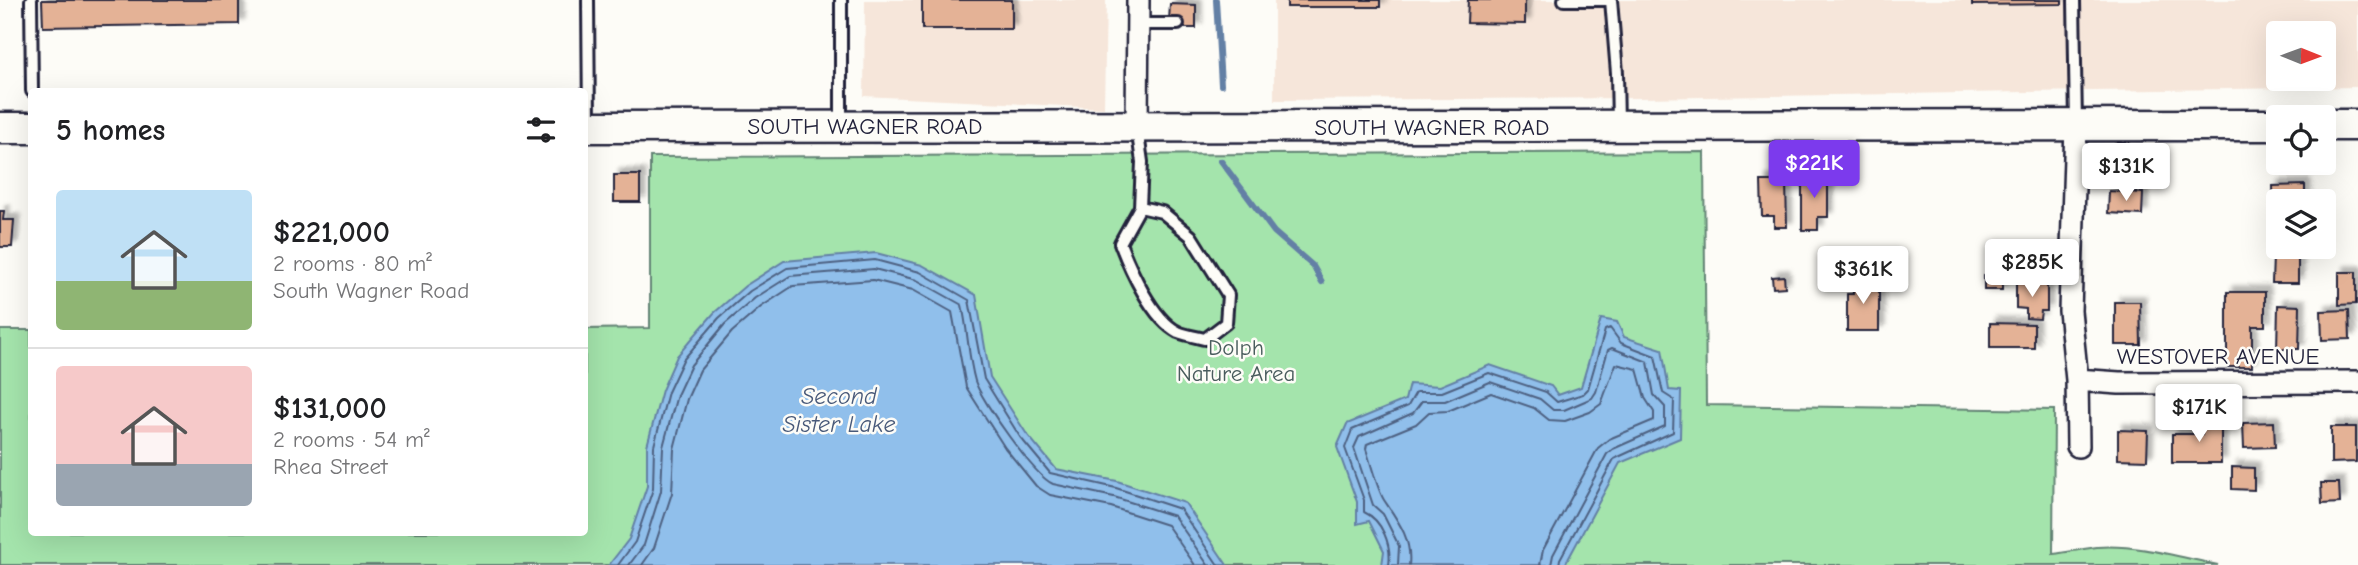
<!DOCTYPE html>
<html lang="en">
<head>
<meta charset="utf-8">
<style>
  :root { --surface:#fff; --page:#f2f2f2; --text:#202124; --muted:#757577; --line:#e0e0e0; --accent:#7c3aed }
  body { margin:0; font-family:"Comic Neue",sans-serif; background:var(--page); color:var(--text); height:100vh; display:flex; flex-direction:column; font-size:26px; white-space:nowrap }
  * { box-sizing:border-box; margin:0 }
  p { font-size:23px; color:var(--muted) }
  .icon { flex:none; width:38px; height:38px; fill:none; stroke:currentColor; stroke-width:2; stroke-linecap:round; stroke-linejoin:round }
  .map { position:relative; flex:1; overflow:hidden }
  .sheet { position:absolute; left:28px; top:88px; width:560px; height:448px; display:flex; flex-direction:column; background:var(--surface); border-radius:7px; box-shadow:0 7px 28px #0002 }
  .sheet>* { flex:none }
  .needle { width:46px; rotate:91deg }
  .fabs { position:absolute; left:2266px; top:21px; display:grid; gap:14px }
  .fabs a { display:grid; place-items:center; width:70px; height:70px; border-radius:7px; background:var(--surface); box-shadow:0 7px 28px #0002; font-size:35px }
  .price { position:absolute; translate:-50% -60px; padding:0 16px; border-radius:7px; background:#fff; color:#222; font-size:23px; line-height:46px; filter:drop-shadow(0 2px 4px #0008) }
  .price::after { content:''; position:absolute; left:50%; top:42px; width:21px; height:16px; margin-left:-10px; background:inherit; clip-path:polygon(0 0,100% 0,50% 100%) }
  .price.on { background:var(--accent); color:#fff }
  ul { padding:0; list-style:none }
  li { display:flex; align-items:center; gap:21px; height:175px; padding:0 28px }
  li+li { border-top:2px solid var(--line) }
  li span { display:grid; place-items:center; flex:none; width:196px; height:140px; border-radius:7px; color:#555 }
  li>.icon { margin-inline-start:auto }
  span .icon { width:84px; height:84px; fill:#fffc; stroke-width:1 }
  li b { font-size:30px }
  h2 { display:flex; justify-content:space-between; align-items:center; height:84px; padding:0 28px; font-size:30px }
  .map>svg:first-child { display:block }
  .built { fill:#f6e6da; fill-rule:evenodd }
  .green { fill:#a4e4ac; stroke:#638374; stroke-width:2 }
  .water { fill:#90bfeb; stroke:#6480a5; stroke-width:2 }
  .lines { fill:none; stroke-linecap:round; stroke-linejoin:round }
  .shore { stroke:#4e6181; stroke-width:2 }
  .stream { stroke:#6480a5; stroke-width:6 }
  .building { fill:#e4b296; stroke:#22223b; stroke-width:2; filter:url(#shadow) }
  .service-casing { stroke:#22223b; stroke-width:16 }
  .minor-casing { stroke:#22223b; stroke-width:26 }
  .secondary-casing { stroke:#22223b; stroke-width:35 }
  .service { stroke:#fdfcf7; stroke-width:10 }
  .minor { stroke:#fdfcf7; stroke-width:21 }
  .secondary { stroke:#fdfcf7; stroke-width:30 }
  .labels { text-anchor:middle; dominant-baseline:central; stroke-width:5; stroke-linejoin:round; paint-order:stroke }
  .street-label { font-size:23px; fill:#22223b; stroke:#fdfcf7 }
  .park-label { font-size:23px; fill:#495c5d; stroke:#fdfcf7 }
  .water-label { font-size:24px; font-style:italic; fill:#485979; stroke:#fdfcf7 }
</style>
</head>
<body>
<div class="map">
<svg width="2358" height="565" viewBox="0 0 2358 565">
  <defs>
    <filter id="shadow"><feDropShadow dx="5.5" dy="-5.5" stdDeviation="2" flood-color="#0004"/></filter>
  </defs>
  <rect width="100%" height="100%" fill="#fdfcf7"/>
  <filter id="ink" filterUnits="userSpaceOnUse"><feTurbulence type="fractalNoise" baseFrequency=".0143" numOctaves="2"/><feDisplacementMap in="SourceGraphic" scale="14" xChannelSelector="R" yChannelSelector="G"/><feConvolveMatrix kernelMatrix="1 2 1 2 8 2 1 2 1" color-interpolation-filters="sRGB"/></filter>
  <g filter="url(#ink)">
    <!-- built -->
    <path class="built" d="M 865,0 L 1106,0 L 1104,108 L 864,96 Z
      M 1274,0 L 2358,0 L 2358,87 L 1640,98 L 1274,100 ZM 2278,33 L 2324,33 L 2324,79 L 2278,79 Z"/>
    <!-- green -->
    <path class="green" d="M 1704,152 L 1706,405 L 2054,410 L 2053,554 C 2068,552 2083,549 2097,547 C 2137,544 2179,557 2218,565 L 0,565 L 0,330 L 31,330 L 32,532 L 584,532 L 585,329 L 650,328 L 650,157 Z"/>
    <!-- water -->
    <path class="water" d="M 876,253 L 922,265 L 976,295 L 990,377 L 1026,433 L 1056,469 L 1117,481 L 1185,503 L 1227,565 L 609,565 L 629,539 L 647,486 L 647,446 L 662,390 L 677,356 L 714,313 L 745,286 L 784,261 Z
      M 1601,319 L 1617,322 L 1624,337 L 1662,349 L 1669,390 L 1681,391 L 1680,438 L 1620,463 L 1565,565 L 1382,565 L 1384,551 L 1369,521 L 1357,524 L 1357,502 L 1337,447 L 1347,424 L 1405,400 L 1409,384 L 1440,386 L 1490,365 L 1551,386 L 1558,395 L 1581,387 Z"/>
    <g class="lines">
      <!-- shore -->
      <path class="shore" d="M 618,565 L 635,542 L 653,489 L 654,446 L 668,392 L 683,360 L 719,318 L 750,291 L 787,268 L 875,260 L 920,272 L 969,300 L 984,379 L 1020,437 L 1050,473 L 1116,488 L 1180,509 L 1218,565
        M 629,565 L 644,545 L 661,491 L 663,447 L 677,395 L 691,365 L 725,324 L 755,298 L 790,276 L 874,269 L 917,280 L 962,305 C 968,330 968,357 975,381 C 981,400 1035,477 1053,484 L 1114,497 L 1174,516 L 1208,565
        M 642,565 L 654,548 L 672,493 L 674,449 L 687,399 L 700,370 L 732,332 L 761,307 L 793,286 L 873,280 L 913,290 L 952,312 L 966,387 L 1005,448 L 1036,486 L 1050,495 L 1111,507 L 1167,525 L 1195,565
        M 1389,565 C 1392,545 1382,520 1364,512 L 1364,500 L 1345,448 L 1352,430 L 1408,406 L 1416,392 L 1442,392 L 1489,373 L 1546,392 L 1557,402 L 1583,394 L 1588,389 L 1605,330 L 1610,328 L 1621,343 L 1655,356 L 1663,393 L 1674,400 L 1673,432 L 1614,459 L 1560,559 L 1559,565
        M 1398,565 L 1399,546 L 1383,514 L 1373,505 L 1354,448 L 1359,437 L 1413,413 L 1422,401 L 1445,401 L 1490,382 L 1540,399 L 1553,410 L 1564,410 L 1592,398 L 1596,392 L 1608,350 L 1612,348 L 1648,362 L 1654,395 L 1665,407 L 1665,426 L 1613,449 L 1607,454 L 1553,555 L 1551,565
        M 1409,565 C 1412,539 1398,521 1384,500 C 1377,489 1371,463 1366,449 L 1367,444 L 1416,424 L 1429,412 L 1448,411 L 1491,393 L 1534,408 L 1549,420 L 1565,421 L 1590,412 L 1601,404 L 1616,364 L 1637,369 L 1645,398 L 1654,412 L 1654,420 L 1609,439 L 1598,448 L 1543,550 L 1540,565"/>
      <!-- stream -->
      <path class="stream" d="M 1216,0 L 1221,85
        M 1221,161 L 1274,232 L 1313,266 L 1322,282"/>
    </g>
    <!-- building -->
    <path class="building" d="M 42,0 L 239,0 L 239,24 L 43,27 Z
      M 922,0 L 1012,0 L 1012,29 L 922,29 Z
      M 1287,0 L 1380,0 L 1380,7 L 1287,7 Z
      M 1468,0 L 1525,0 L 1525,24 L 1467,23 Z
      M 1972,0 L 2062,0 L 2062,4 L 1972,5 Z
      M 1170,4 L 1196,5 L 1196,28 L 1180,28 L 1169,21 Z
      M 614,175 L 640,175 L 640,202 L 614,202 Z
      M 1802,175 L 1828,175 L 1828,217 L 1818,217 L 1818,230 L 1802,230 Z
      M 1761,181 L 1786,181 L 1787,227 L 1774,227 L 1774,216 L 1762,216 Z
      M 2305,185 L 2305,201 L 2278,201 L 2278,226 L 2274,226 L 2273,186 Z
      M 2109,191 L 2143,193 L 2142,215 L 2108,213 Z
      M 0,211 L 4,211 L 3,220 L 14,220 L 12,247 L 0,247 Z
      M 2273,256 L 2298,256 L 2298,283 L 2272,283 Z
      M 2339,272 L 2356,272 L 2356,304 L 2339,305 Z
      M 1853,274 L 1870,274 L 1870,290 L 1879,290 L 1879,331 L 1847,331 L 1847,294 L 1853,294 Z
      M 1984,275 L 2002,275 L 2002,290 L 1984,290 Z
      M 1784,276 L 1785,287 L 1773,288 L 1772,277 Z
      M 2016,283 L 2047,284 L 2047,311 L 2041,311 L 2040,319 L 2026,318 L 2026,309 L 2016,308 Z
      M 2227,292 L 2265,292 L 2265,326 L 2252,326 L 2252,367 L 2227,367 Z
      M 2115,302 L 2140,302 L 2141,345 L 2115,345 Z
      M 2278,305 L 2300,306 L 2299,349 L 2277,349 Z
      M 2349,310 L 2350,339 L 2322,340 L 2321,311 Z
      M 1990,323 L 2034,324 L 2034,348 L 1990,348 Z
      M 2202,416 L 2221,416 L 2221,463 L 2172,463 L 2172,434 L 2202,434 Z
      M 2274,422 L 2275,447 L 2244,448 L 2243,423 Z
      M 2331,427 L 2356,427 L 2356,462 L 2331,463 Z
      M 2118,430 L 2148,431 L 2147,460 L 2118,459 Z
      M 2232,467 L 2254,468 L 2254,490 L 2232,489 Z
      M 2321,483 L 2339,483 L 2340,503 L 2322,504 Z"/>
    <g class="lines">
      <defs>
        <path id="service" d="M 31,0 L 32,91
          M 588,0 L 589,124
          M 1564,0 L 1607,0
          M 1611,0 L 1617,73 L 1618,123
          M 2074,0 L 2076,124
          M 1137,24 L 1178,24
          M 841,123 L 841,0
          M 1137,127 L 1142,162 L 1140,207 L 1120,243 C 1130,269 1152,319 1178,332 C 1185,335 1196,337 1205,339 L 1226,323 L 1228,295 L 1191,236 L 1162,212 L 1140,207"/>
        <path id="minor" d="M 1137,126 L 1138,0
          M 2076,126 L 2070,311 L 2077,380 L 2078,446
          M 2077,380 L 2119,383 L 2358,382"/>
        <path id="secondary" d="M 2324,125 L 2358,125
          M 584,127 L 2278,125
          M 0,128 L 32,128"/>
      </defs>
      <!-- service casing -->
      <use href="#service" class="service-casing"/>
      <!-- minor casing -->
      <use href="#minor" class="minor-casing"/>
      <!-- secondary casing -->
      <use href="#secondary" class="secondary-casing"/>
      <!-- service -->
      <use href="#service" class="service"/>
      <!-- minor -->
      <use href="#minor" class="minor"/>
      <!-- secondary -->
      <use href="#secondary" class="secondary"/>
    </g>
  </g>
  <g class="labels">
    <!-- street labels -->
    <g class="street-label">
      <text x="865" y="126">SOUTH WAGNER ROAD</text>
      <text x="1432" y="127">SOUTH WAGNER ROAD</text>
      <text x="2218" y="356">WESTOVER AVENUE</text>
    </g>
    <!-- park labels -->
    <g class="park-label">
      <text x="1236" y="347">Dolph<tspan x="1236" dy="26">Nature Area</tspan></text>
    </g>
    <!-- water labels -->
    <g class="water-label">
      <text x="839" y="396">Second<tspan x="839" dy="28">Sister Lake</tspan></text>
    </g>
  </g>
</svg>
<div class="fabs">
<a><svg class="needle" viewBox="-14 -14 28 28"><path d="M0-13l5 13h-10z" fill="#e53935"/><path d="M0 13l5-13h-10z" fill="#757577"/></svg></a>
<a><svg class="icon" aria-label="locate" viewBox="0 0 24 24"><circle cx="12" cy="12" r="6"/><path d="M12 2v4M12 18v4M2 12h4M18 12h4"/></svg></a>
<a><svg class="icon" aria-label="layers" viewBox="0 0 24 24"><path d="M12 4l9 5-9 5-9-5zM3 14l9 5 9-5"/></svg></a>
</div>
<b class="price on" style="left:1814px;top:200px">$221K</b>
<b class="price" style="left:2126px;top:203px">$131K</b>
<b class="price" style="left:2032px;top:299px">$285K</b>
<b class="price" style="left:1863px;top:306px">$361K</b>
<b class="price" style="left:2199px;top:444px">$171K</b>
<section class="sheet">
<h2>5 homes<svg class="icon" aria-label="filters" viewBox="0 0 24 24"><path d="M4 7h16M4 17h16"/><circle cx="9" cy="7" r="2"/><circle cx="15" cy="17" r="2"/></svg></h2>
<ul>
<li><span style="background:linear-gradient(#bfe0f5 65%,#8fb573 0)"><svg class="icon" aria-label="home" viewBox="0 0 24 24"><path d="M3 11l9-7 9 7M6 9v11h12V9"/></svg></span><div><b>$221,000</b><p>2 rooms · 80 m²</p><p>South Wagner Road</p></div></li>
<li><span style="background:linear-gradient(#f6c9c9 70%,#9aa5b1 0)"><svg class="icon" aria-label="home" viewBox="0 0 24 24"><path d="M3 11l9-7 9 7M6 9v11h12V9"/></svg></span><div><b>$131,000</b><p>2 rooms · 54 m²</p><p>Rhea Street</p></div></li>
</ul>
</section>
</div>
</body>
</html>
